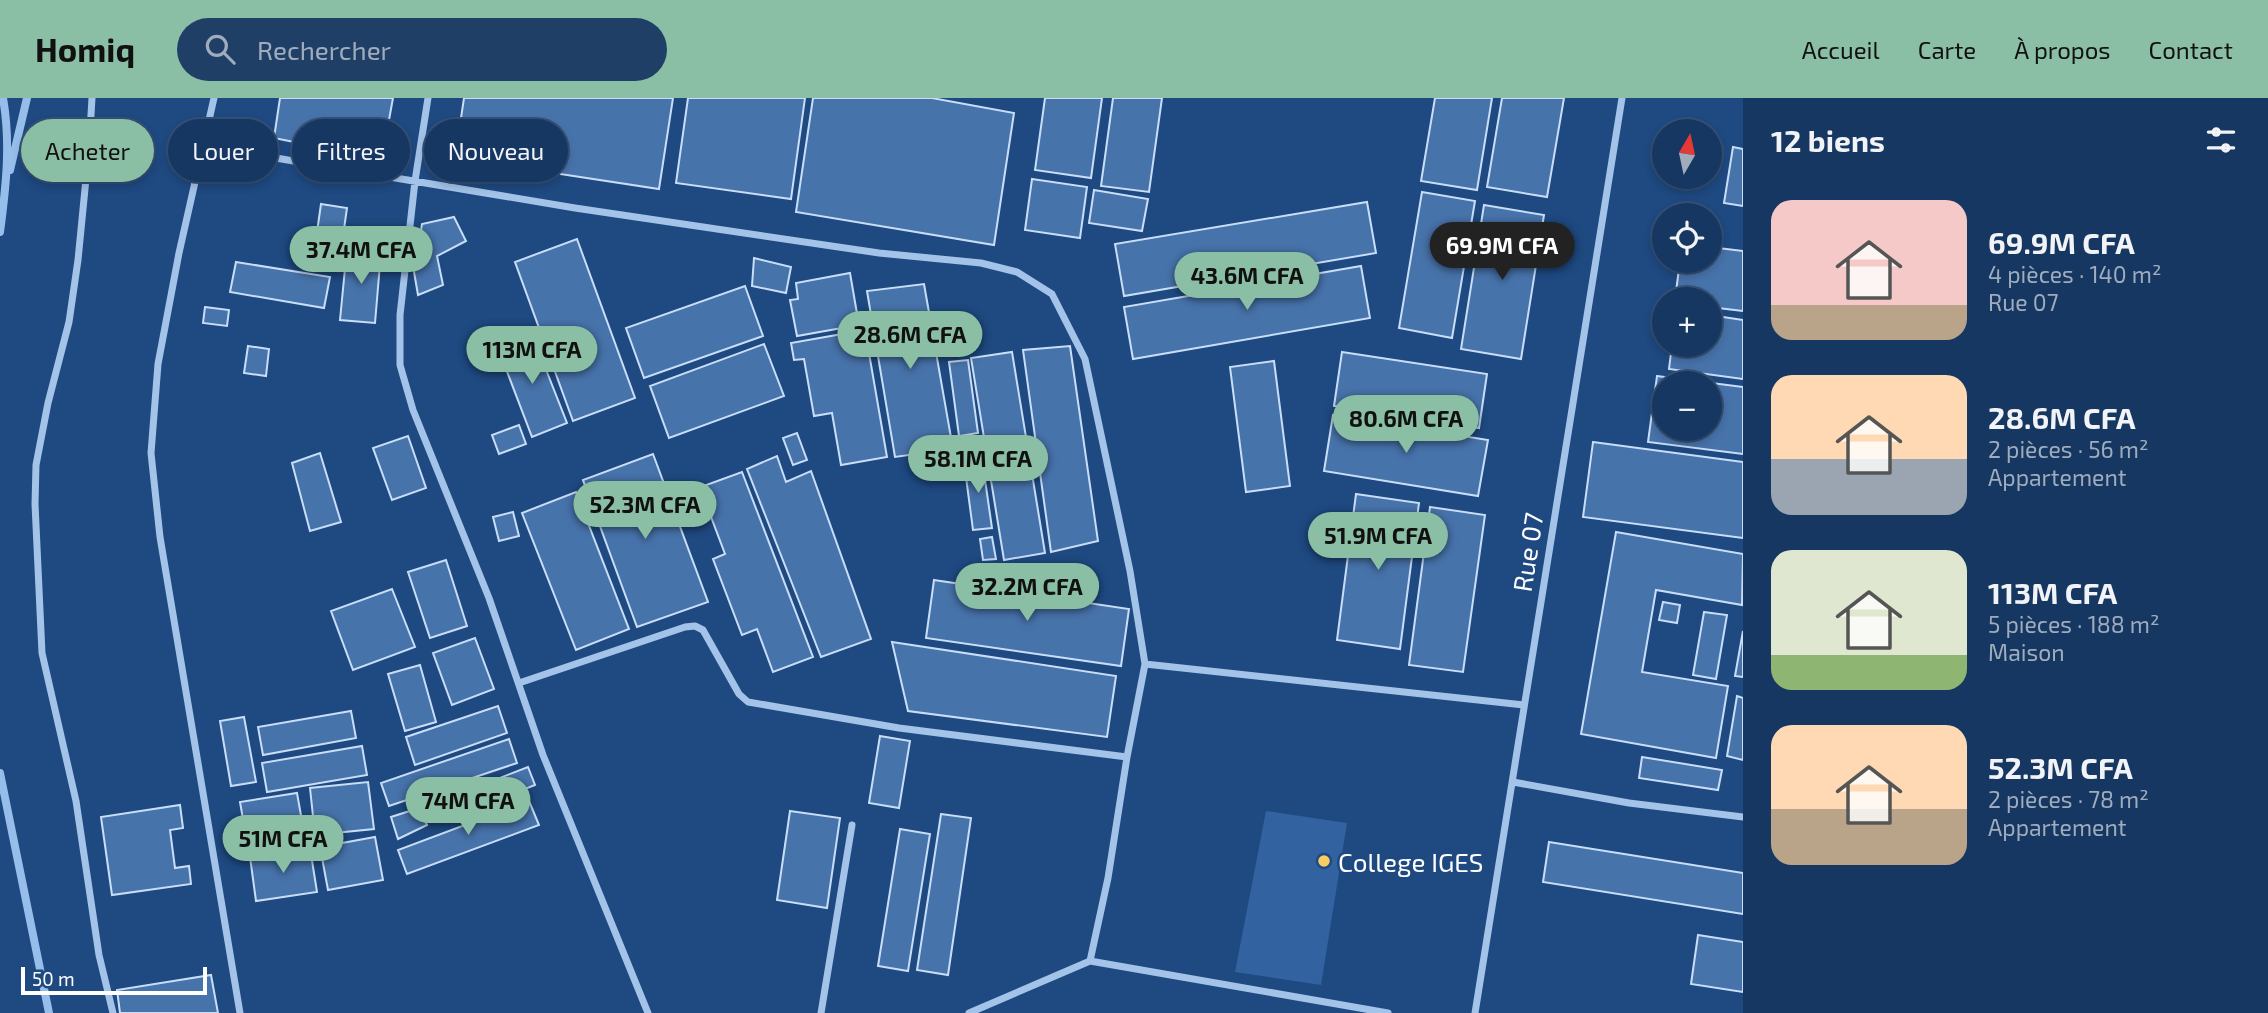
<!DOCTYPE html>
<html lang="fr">
<head>
<meta charset="utf-8">
<style>
  :root { --surface:#163761; --page:#1f3f67; --text:#f1f3f6; --muted:#9eacbd; --line:#355176; --accent:#8abfa5 }
  body { margin:0; font-family:"Exo 2",sans-serif; background:var(--page); color:var(--text); height:100vh; display:flex; flex-direction:column; font-size:26px; white-space:nowrap }
  * { box-sizing:border-box; margin:0 }
  p { font-size:23px; color:var(--muted) }
  .icon { flex:none; width:38px; height:38px; fill:none; stroke:currentColor; stroke-width:2; stroke-linecap:round; stroke-linejoin:round }
  .map { position:relative; flex:1; overflow:hidden }
  .details { display:flex; flex-direction:column; background:var(--surface); width:525px }
  .details>* { flex:none }
  .top-card { position:absolute; left:21px; top:21px; width:665px; height:63px; display:flex; gap:14px }
  .needle { width:46px; rotate:9deg }
  .fabs { position:absolute; left:1652px; top:21px; display:grid; gap:14px }
  .fabs a { display:grid; place-items:center; width:70px; height:70px; border-radius:50%; background:var(--surface); box-shadow:0 4px 10px #0003,0 0 0 2px var(--line); font-size:35px }
  .scale { position:absolute; left:21px; bottom:18px; width:186px; box-sizing:border-box; padding-left:7px; border:4px solid #fff; border-top:0; font-size:19px; line-height:24px; white-space:nowrap; color:#fff; -webkit-text-stroke:5px #1e4981; paint-order:stroke }
  .price { position:absolute; translate:-50% -60px; padding:0 16px; border-radius:24px; background:var(--accent); color:#111; font-size:23px; line-height:46px; filter:drop-shadow(0 2px 4px #0008) }
  .price::after { content:''; position:absolute; left:50%; top:42px; width:21px; height:16px; margin-left:-10px; background:inherit; clip-path:polygon(0 0,100% 0,50% 100%) }
  .price.current { background:#222; color:#fff }
  ul { padding:0; list-style:none }
  li { display:flex; align-items:center; gap:21px; height:175px; padding:0 28px }
  li span { display:grid; place-items:center; flex:none; width:196px; height:140px; border-radius:21px; color:#555 }
  li>.icon { margin-inline-start:auto }
  span .icon { width:84px; height:84px; fill:#fffc; stroke-width:1 }
  li b { font-size:30px }
  h2 { display:flex; justify-content:space-between; align-items:center; height:84px; padding:0 28px; font-size:30px }
  .tag { padding:0 24px; border-radius:32px; background:var(--surface); box-shadow:0 4px 10px #0003,0 0 0 2px var(--line); font-size:24px; line-height:63px }
  .tag.current { background:var(--accent); color:#111 }
  header { display:flex; align-items:center; gap:42px; box-sizing:border-box; height:98px; padding:0 35px; background:var(--accent); color:#111 }
  header strong { font-size:33px }
  nav { display:flex; gap:38px; margin-inline-start:auto; font-size:24px }
  .search { width:490px; height:63px; background:var(--page); display:flex; align-items:center; gap:18px; box-sizing:border-box; padding:0 24px; border-radius:38px; color:var(--muted); font-size:26px }
  main { display:flex; flex:1; min-height:0 }
  .map>svg:first-child { display:block }
  .green { fill:#3263a0 }
  .lines { fill:none; stroke-linecap:round; stroke-linejoin:round }
  .stream { stroke:#97beeb; stroke-width:8 }
  .building { fill:#4773ab; stroke:#c8ddf7; stroke-width:2; fill-rule:evenodd }
  .minor { stroke:#a4c3e9; stroke-width:7 }
  .poi-dot { fill:#f8cd63; stroke:#1e4981; stroke-width:2.5 }
  .labels { text-anchor:middle; dominant-baseline:central; stroke-width:5; stroke-linejoin:round; paint-order:stroke }
  .street-label { font-size:26px; fill:#fff; stroke:#1e4981 }
  .poi-label { font-size:26px; fill:#fff; stroke:#1e4981; text-anchor:start }
</style>
</head>
<body>
<header>
<strong>Homiq</strong>
<div class="search"><svg class="icon" aria-label="search" viewBox="0 0 24 24"><circle cx="10" cy="10" r="6"/><path d="M15 15l6 6"/></svg>Rechercher</div>
<nav><a>Accueil</a><a>Carte</a><a>À propos</a><a>Contact</a></nav>
</header>
<main>
<div class="map">
<svg width="1743" height="915" viewBox="0 0 1743 915">
  <rect width="100%" height="100%" fill="#1e4981"/>
  <!-- green -->
  <path class="green" d="M 1266,713 L 1347,725 L 1321,887 L 1235,874 Z"/>
  <g class="lines">
    <!-- stream -->
    <path class="stream" d="M 10,72 L 27,0
      M 0,134 C 6,89 11,45 3,0
      M 0,675 L 49,915"/>
  </g>
  <!-- building -->
  <path class="building" d="M 280,0 L 393,0 L 385,44 L 307,31 L 304,46 L 274,40 Z
    M 464,0 L 673,0 L 659,91 L 455,60 Z
    M 688,0 L 805,0 L 791,101 L 676,85 Z
    M 813,0 L 932,0 L 1014,15 L 994,147 L 796,114 Z
    M 1045,0 L 1102,0 L 1091,80 L 1035,72 Z
    M 1113,0 L 1162,0 L 1149,94 L 1101,88 Z
    M 1435,0 L 1492,0 L 1477,92 L 1421,83 Z
    M 1502,0 L 1564,0 L 1547,99 L 1487,89 Z
    M 1733,49 L 1743,51 L 1743,108 L 1724,105 Z
    M 1032,81 L 1087,89 L 1080,140 L 1025,132 Z
    M 1094,92 L 1148,101 L 1142,133 L 1089,125 Z
    M 1422,94 L 1475,103 L 1452,240 L 1399,230 Z
    M 1367,104 L 1376,155 L 1124,198 L 1115,146 Z
    M 321,106 L 347,110 L 338,173 L 312,169 Z
    M 1484,107 L 1544,117 L 1521,261 L 1461,251 Z
    M 454,119 L 466,143 L 437,158 L 443,187 L 418,197 L 414,174 L 422,126 Z
    M 577,141 L 635,300 L 573,323 L 515,164 Z
    M 1710,149 L 1743,153 L 1743,213 L 1710,209 L 1710,201 L 1675,201 L 1680,163 L 1710,163 Z
    M 347,150 L 381,154 L 375,225 L 340,222 Z
    M 754,160 L 791,169 L 786,195 L 752,188 Z
    M 236,164 L 330,179 L 324,210 L 230,194 Z
    M 1361,168 L 1370,220 L 1133,261 L 1124,209 Z
    M 850,175 L 859,227 L 797,238 L 790,202 L 798,201 L 796,185 Z
    M 924,186 L 953,351 L 895,359 L 867,193 Z
    M 745,188 L 763,238 L 644,280 L 626,230 Z
    M 205,209 L 229,212 L 227,228 L 203,225 Z
    M 1710,217 L 1743,222 L 1743,281 L 1669,271 L 1672,247 L 1710,247 Z
    M 865,232 L 887,359 L 841,367 L 832,315 L 814,318 L 804,261 L 794,262 L 791,245 Z
    M 532,236 L 567,325 L 532,339 L 498,250 Z
    M 764,246 L 784,298 L 669,340 L 650,288 Z
    M 248,248 L 269,251 L 266,278 L 244,275 Z
    M 1070,248 L 1098,443 L 1051,454 L 1023,252 Z
    M 1012,254 L 1045,455 L 1004,462 L 971,260 Z
    M 1342,254 L 1487,276 L 1479,330 L 1334,308 Z
    M 968,262 L 978,335 L 959,338 L 949,264 Z
    M 1274,263 L 1290,388 L 1246,394 L 1230,269 Z
    M 1657,278 L 1743,289 L 1743,356 L 1648,344 ZM 1664,285 L 1710,285 L 1710,331 L 1664,331 Z
    M 1333,317 L 1488,342 L 1478,398 L 1324,373 Z
    M 519,327 L 526,346 L 499,356 L 492,337 Z
    M 797,335 L 807,362 L 793,367 L 783,340 Z
    M 408,338 L 426,390 L 392,402 L 373,350 Z
    M 1593,344 L 1743,364 L 1743,440 L 1583,419 Z
    M 320,355 L 341,424 L 310,433 L 292,365 Z
    M 653,356 L 708,504 L 637,529 L 583,382 Z
    M 777,358 L 786,384 L 811,373 L 871,541 L 821,559 L 747,371 Z
    M 982,361 L 992,430 L 973,432 L 964,364 Z
    M 742,374 L 813,559 L 773,574 L 757,531 L 742,537 L 713,461 L 725,456 L 708,411 L 696,416 L 687,394 Z
    M 576,394 L 629,531 L 576,552 L 522,415 Z
    M 1356,396 L 1419,405 L 1400,551 L 1337,542 Z
    M 1430,409 L 1485,417 L 1463,574 L 1409,567 Z
    M 513,414 L 519,438 L 499,443 L 493,419 Z
    M 1616,434 L 1743,456 L 1742,507 L 1656,492 L 1642,574 L 1728,588 L 1716,660 L 1581,636 Z
    M 992,439 L 996,461 L 983,462 L 980,441 Z
    M 446,462 L 467,528 L 430,540 L 408,474 Z
    M 934,482 L 1129,511 L 1121,568 L 926,540 Z
    M 392,491 L 415,549 L 353,572 L 331,513 Z
    M 1663,504 L 1680,507 L 1677,525 L 1659,522 Z
    M 1704,514 L 1727,517 L 1716,581 L 1693,577 Z
    M 1743,533 L 1743,579 L 1735,578 Z
    M 475,540 L 494,591 L 452,607 L 433,555 Z
    M 892,544 L 1116,578 L 1107,639 L 908,613 Z
    M 420,567 L 436,624 L 405,633 L 388,576 Z
    M 1737,598 L 1743,600 L 1743,662 L 1727,658 Z
    M 498,608 L 507,635 L 415,667 L 406,639 Z
    M 351,613 L 356,640 L 263,657 L 258,629 Z
    M 244,619 L 256,684 L 231,688 L 220,623 Z
    M 880,638 L 910,643 L 899,710 L 869,705 Z
    M 509,641 L 517,665 L 389,708 L 381,685 Z
    M 362,648 L 367,677 L 267,694 L 262,665 Z
    M 1642,659 L 1722,672 L 1718,692 L 1639,680 Z
    M 528,669 L 535,687 L 443,724 L 435,705 Z
    M 368,684 L 374,731 L 315,737 L 310,690 Z
    M 297,695 L 305,740 L 248,750 L 240,704 Z
    M 529,703 L 539,727 L 407,776 L 398,752 Z
    M 180,707 L 183,730 L 170,732 L 175,770 L 189,768 L 191,786 L 112,797 L 101,719 Z
    M 419,710 L 427,727 L 398,741 L 391,719 Z
    M 790,713 L 840,720 L 827,810 L 777,802 Z
    M 941,716 L 971,720 L 948,877 L 917,872 Z
    M 900,731 L 930,736 L 908,873 L 878,868 Z
    M 375,739 L 383,782 L 328,792 L 320,749 Z
    M 1549,744 L 1743,775 L 1743,816 L 1543,784 Z
    M 310,750 L 317,794 L 256,803 L 250,759 Z
    M 1698,837 L 1743,844 L 1743,894 L 1691,886 Z
    M 211,877 L 218,915 L 120,915 L 117,892 Z"/>
  <g class="lines">
    <!-- minor -->
    <path class="minor" d="M 92,0 L 89,50 L 78,162 L 69,224 L 48,305 L 36,367 L 35,406 L 42,555 L 76,703 L 99,857 L 113,915
      M 214,0 L 179,155 L 158,266 L 151,355 L 160,439 L 240,915
      M 428,0 L 415,83 L 400,217 L 400,267 L 413,312 L 489,500 L 543,657 L 648,915
      M 204,48 L 575,110 L 879,155 L 981,165 L 1017,174 L 1052,196 L 1085,261 L 1130,473 L 1145,566 L 1127,659 L 1108,780 L 1090,863
      M 1145,566 L 1524,607
      M 519,585 L 685,529 L 695,528 L 703,532 L 739,596 L 748,604 L 899,630 L 1127,659
      M 1513,684 L 1629,705 L 1743,719
      M 821,915 L 852,727
      M 969,915 L 1090,863 L 1388,915
      M 1475,915 L 1622,0"/>
  </g>
  <!-- markers -->
  <circle class="poi-dot" cx="1324" cy="763" r="7"/>
  <g class="labels">
    <!-- street labels -->
    <g class="street-label">
      <text transform="translate(1527 454) rotate(-81)">Rue 07</text>
    </g>
    <!-- poi labels -->
    <g class="poi-label">
      <text x="1338" y="763">College IGES</text>
    </g>
  </g>
</svg>
<div class="fabs">
<a><svg class="needle" viewBox="-14 -14 28 28"><path d="M0-13l5 13h-10z" fill="#e53935"/><path d="M0 13l5-13h-10z" fill="#9eacbd"/></svg></a>
<a><svg class="icon" aria-label="locate" viewBox="0 0 24 24"><circle cx="12" cy="12" r="6"/><path d="M12 2v4M12 18v4M2 12h4M18 12h4"/></svg></a>
<a>+</a>
<a>−</a>
</div>
<div class="scale">50 m</div>
<b class="price current" style="left:1502px;top:184px">69.9M CFA</b>
<b class="price" style="left:361px;top:188px">37.4M CFA</b>
<b class="price" style="left:1247px;top:214px">43.6M CFA</b>
<b class="price" style="left:910px;top:273px">28.6M CFA</b>
<b class="price" style="left:532px;top:288px">113M CFA</b>
<b class="price" style="left:1406px;top:357px">80.6M CFA</b>
<b class="price" style="left:978px;top:397px">58.1M CFA</b>
<b class="price" style="left:645px;top:443px">52.3M CFA</b>
<b class="price" style="left:1378px;top:474px">51.9M CFA</b>
<b class="price" style="left:1027px;top:525px">32.2M CFA</b>
<b class="price" style="left:468px;top:739px">74M CFA</b>
<b class="price" style="left:283px;top:777px">51M CFA</b>
<div class="top-card">
<a class="tag current">Acheter</a>
<a class="tag">Louer</a>
<a class="tag">Filtres</a>
<a class="tag">Nouveau</a>
</div>
</div>
<section class="details">
<h2>12 biens<svg class="icon" aria-label="filters" viewBox="0 0 24 24"><path d="M4 7h16M4 17h16"/><circle cx="9" cy="7" r="2"/><circle cx="15" cy="17" r="2"/></svg></h2>
<ul>
<li><span style="background:linear-gradient(#f6c9c9 75%,#b9a48a 0)"><svg class="icon" aria-label="home" viewBox="0 0 24 24"><path d="M3 11l9-7 9 7M6 9v11h12V9"/></svg></span><div><b>69.9M CFA</b><p>4 pièces · 140 m²</p><p>Rue 07</p></div></li>
<li><span style="background:linear-gradient(#ffd9b3 60%,#9aa5b1 0)"><svg class="icon" aria-label="home" viewBox="0 0 24 24"><path d="M3 11l9-7 9 7M6 9v11h12V9"/></svg></span><div><b>28.6M CFA</b><p>2 pièces · 56 m²</p><p>Appartement</p></div></li>
<li><span style="background:linear-gradient(#dfe7d0 75%,#8fb573 0)"><svg class="icon" aria-label="home" viewBox="0 0 24 24"><path d="M3 11l9-7 9 7M6 9v11h12V9"/></svg></span><div><b>113M CFA</b><p>5 pièces · 188 m²</p><p>Maison</p></div></li>
<li><span style="background:linear-gradient(#ffd9b3 60%,#b9a48a 0)"><svg class="icon" aria-label="home" viewBox="0 0 24 24"><path d="M3 11l9-7 9 7M6 9v11h12V9"/></svg></span><div><b>52.3M CFA</b><p>2 pièces · 78 m²</p><p>Appartement</p></div></li>
</ul>
</section>
</main>
</body>
</html>
